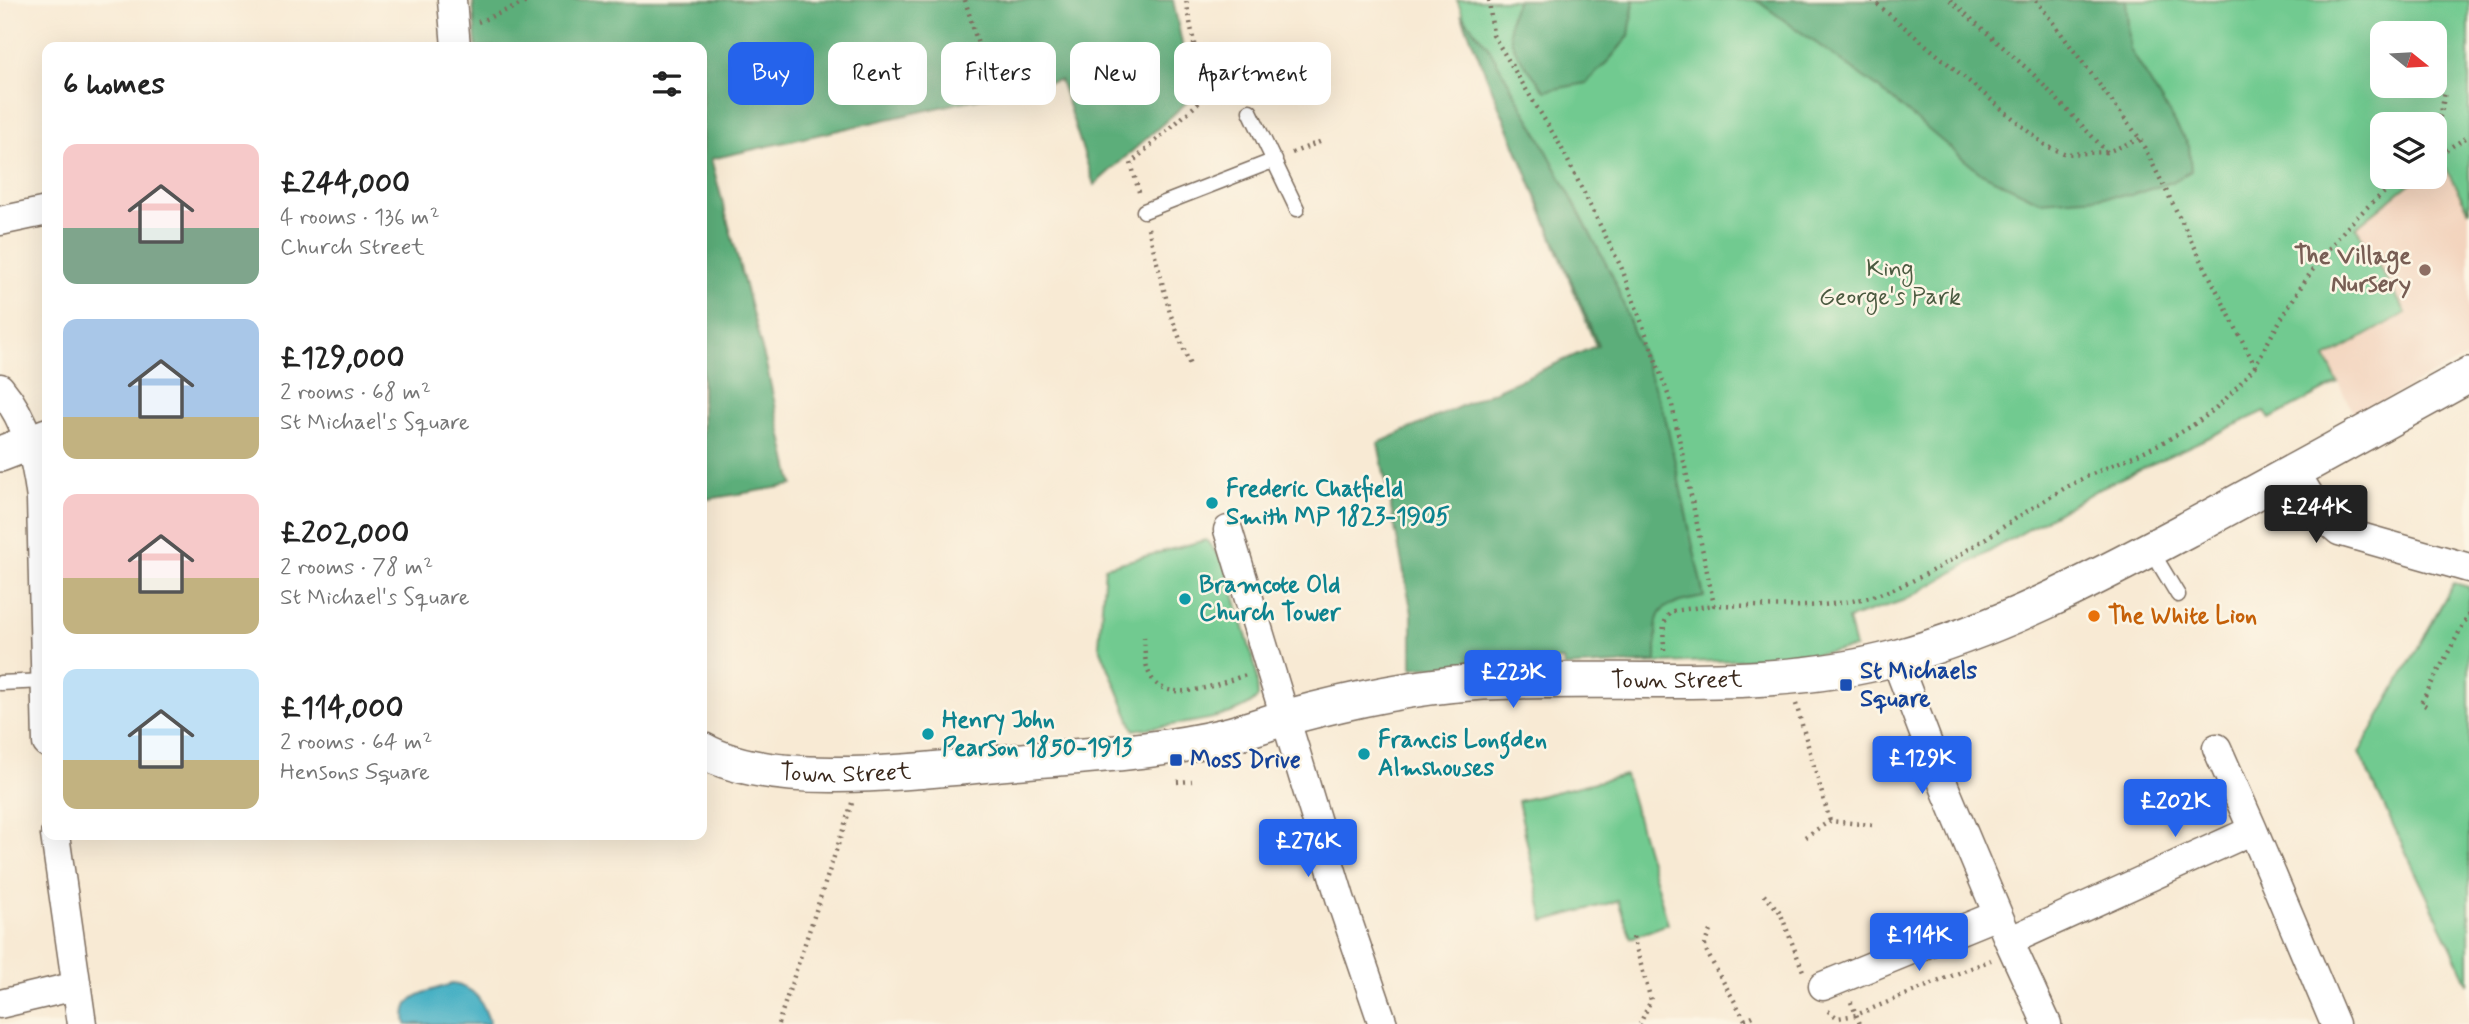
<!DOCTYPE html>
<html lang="en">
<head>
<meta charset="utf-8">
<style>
  :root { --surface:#fff; --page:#f2f2f2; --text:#222; --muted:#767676; --accent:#2563eb }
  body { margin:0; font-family:Mynerve,sans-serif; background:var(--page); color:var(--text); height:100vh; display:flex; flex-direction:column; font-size:26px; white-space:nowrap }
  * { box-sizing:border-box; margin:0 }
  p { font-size:23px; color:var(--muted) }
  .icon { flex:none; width:38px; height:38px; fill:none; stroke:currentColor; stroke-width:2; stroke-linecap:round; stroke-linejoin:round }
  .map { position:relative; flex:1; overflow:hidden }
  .sheet { position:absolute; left:42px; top:42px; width:665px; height:798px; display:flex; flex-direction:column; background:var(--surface); border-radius:14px; box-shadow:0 7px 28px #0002 }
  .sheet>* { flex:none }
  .top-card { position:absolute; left:728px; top:42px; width:665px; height:63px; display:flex; gap:14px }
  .needle { width:46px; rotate:108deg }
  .fabs { position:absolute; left:2370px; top:21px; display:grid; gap:14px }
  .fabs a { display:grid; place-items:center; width:77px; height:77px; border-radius:14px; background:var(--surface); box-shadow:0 7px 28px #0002; font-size:35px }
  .price { position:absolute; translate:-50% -60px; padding:0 16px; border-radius:7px; background:var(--accent); color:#fff; font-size:23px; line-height:46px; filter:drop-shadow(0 2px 4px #0008) }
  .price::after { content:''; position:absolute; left:50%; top:42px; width:21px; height:16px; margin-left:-10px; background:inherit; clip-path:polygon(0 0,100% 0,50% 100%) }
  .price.current { background:#222; color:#fff }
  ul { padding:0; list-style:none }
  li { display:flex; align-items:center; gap:21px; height:175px; padding:0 21px }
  li span { display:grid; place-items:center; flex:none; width:196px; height:140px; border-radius:14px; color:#555 }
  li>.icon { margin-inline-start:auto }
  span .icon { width:84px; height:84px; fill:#fffc; stroke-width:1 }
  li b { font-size:30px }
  h2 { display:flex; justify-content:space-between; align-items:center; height:84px; padding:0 21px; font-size:30px }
  .tag { padding:0 24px; border-radius:14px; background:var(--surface); box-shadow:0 7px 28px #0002; font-size:24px; line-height:63px }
  .tag.current { background:var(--accent); color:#fff }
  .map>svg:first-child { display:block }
  .built { fill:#f3d4be }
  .green { fill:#71ca90; stroke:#567a57; stroke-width:2; fill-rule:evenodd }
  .forest { fill:#5cae7a; stroke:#4c6c4c; stroke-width:2 }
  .water { fill:#46b0c4; stroke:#406d71; stroke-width:2 }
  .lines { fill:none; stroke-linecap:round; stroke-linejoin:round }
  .service-casing { stroke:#7d6d5e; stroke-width:17 }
  .minor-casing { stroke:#7d6d5e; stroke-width:31 }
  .tertiary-casing { stroke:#7d6d5e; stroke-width:38 }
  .path { stroke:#7d6d5e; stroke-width:4.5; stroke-dasharray:2 5; stroke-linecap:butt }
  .service { stroke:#fff; stroke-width:14 }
  .minor { stroke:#fff; stroke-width:28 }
  .tertiary { stroke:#fff; stroke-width:35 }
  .education-dot { fill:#8d6e63; stroke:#fcf5e5; stroke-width:2.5 }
  .culture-dot { fill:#0f9aa8; stroke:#fcf5e5; stroke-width:2.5 }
  .food-dot { fill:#e8710a; stroke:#fcf5e5; stroke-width:2.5 }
  .transit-dot { fill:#1a4fb4; stroke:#fcf5e5; stroke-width:2.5 }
  .labels { text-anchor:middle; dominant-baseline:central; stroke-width:5; stroke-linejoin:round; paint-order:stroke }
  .education-label { font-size:24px; font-weight:bold; fill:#785e54; stroke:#fcf5e5; text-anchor:end }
  .park-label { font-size:24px; fill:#4b5a40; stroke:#fcf5e5 }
  .culture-label { font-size:24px; font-weight:bold; fill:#0d838f; stroke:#fcf5e5; text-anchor:start }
  .food-label { font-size:24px; font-weight:bold; fill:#c56008; stroke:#fcf5e5; text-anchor:start }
  .transit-label { font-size:24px; font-weight:bold; fill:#164399; stroke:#fcf5e5; text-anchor:start }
  .street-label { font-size:24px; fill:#3b2a1e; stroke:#fcf5e5 }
</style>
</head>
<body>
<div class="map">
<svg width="2469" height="1024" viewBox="0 0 2469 1024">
  <rect width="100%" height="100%" fill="#fcf5e5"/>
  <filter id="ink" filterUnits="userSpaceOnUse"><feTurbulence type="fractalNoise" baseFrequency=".0143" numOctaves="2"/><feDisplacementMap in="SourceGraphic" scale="14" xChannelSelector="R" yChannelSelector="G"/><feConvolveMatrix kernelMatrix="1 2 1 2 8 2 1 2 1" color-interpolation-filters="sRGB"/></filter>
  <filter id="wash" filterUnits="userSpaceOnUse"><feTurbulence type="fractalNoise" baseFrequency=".00686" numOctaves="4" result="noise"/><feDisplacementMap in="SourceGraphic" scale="28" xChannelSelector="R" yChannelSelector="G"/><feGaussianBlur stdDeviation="1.57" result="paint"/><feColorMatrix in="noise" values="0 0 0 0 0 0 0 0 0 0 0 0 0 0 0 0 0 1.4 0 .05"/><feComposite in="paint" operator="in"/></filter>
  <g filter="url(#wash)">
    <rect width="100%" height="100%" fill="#f8ead4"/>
    <!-- built -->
    <path class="built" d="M 2442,161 L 2469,211 L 2469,355 L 2355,416 L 2326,359 L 2406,313 L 2356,227 L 2418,177 L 2434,177 L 2434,166 Z"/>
    <!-- green -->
    <path class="green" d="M 1457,0 L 2469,0 L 2469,211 L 2442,162 L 2434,166 L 2434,124 L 2382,124 L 2382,177 L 2418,177 L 2356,227 L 2406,313 L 2326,358 L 2338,383 L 2270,419 L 2265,411 L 2102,487 L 1905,600 L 1848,619 L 1855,648 L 1789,658 L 1639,664 L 1640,523 L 1632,436 ZM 2382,33 L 2434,33 L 2434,86 L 2382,86 Z
      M 1206,540 L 1225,563 L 1256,669 L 1258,697 C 1238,721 1165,725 1134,730 L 1099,645 L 1105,567 Z
      M 2454,583 L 2469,587 L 2469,985 L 2359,753 Z
      M 1625,775 L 1668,924 L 1631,938 L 1618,901 L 1544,921 L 1518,801 Z"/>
    <!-- forest -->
    <path class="forest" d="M 473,0 L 1173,0 L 1193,97 L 1094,185 L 1060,80 L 711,159 L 766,364 L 793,485 L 702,500 L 702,47 L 476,47 Z
      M 1518,0 L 1634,0 L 1629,36 L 1610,59 L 1586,83 L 1545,91 C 1524,61 1494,37 1518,0 Z
      M 1756,0 L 2126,0 L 2130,49 L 2189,146 L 2191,171 L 2172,182 L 2132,195 L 2039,201 L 1979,172 L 1876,86 Z
      M 1461,14 L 1489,48 L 1538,134 L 1613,277 L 1665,416 L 1704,597 C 1649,607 1657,610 1656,662 L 1564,667 L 1563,660 L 1412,668 L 1412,613 L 1378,443 L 1598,345 Z"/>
    <!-- water -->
    <path class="water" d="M 452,984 C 476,987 483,1002 490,1024 L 406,1024 C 400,993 428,992 452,984 Z"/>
  </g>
  <g filter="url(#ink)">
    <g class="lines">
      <defs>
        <path id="service" d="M 1250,111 L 1297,209
          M 1144,211 L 1275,160
          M 2151,550 L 2178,595
          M 0,683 L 45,681"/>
        <path id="minor" d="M 452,0 L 456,47
          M 0,221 L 47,211
          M 0,388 C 27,420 36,459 41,499 L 47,743
          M 2295,472 L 2322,516 L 2339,531 L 2469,568
          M 1228,530 L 1341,901 L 1383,1024
          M 1895,658 L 1946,791 L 2009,941
          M 2217,748 L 2253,830
          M 55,835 L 82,1024
          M 1823,986 L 1997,915
          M 0,1004 L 76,986
          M 2047,1024 L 2009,941 L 2253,830 L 2335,1024"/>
        <g id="tertiary">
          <path d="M 0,454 L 47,436"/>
          <path id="s1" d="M 702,750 C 777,793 937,768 1023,761 C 1090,755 1159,752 1225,736 C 1246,731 1267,723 1288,717 C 1347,701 1408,687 1470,683 C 1609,673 1760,695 1895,658 C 2001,629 2096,578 2192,527 C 2285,477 2377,426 2469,375"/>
        </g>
      </defs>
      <!-- service casing -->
      <use href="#service" class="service-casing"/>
      <!-- minor casing -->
      <use href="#minor" class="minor-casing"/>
      <!-- tertiary casing -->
      <use href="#tertiary" class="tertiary-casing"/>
      <!-- path -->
      <path class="path" d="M 965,0 L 992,92
        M 1489,0 L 1493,35 L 1560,145 L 1622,269 L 1672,405 L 1714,605 C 1765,606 1817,610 1866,598 C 1940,579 2012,515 2080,480 C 2120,460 2165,446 2203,418 C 2223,404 2239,385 2255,366
        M 1872,0 L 2046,146 L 2066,154 L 2107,152
        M 1950,0 L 2032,73 L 2107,152 L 2140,139
        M 2036,0 L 2140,139 L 2255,366 C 2293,294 2336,224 2405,177
        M 478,22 L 532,0
        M 2434,130 L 2441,114 L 2445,91
        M 1292,153 L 1322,141
        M 2434,157 L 2469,136
        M 1139,192 L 1131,163 L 1204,98 L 1186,0
        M 1148,228 L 1170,313 L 1191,368
        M 2132,620 L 2138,616
        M 1144,637 C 1145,649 1144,664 1150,675 C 1166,708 1222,682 1246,675
        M 1664,650 C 1664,636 1660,620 1673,611 L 1714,605
        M 1796,704 L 1830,821
        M 2426,706 L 2421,703 L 2469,614
        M 1177,782 L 1192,781
        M 1805,837 L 1830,821 L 1872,825
        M 1764,895 L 1780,912 L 1803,971
        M 1710,931 C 1708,935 1705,942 1705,947 C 1705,952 1739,1008 1745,1020 L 1744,1024
        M 1633,937 L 1651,1000 L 1640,1024
        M 1851,1002 L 1860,1024
        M 1828,1011 L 1838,1018 L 1856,1015 L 1991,960
        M 1745,1020 L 1757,1014
        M 778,1024 L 852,803"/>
      <!-- service -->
      <use href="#service" class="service"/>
      <!-- minor -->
      <use href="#minor" class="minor"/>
      <!-- tertiary -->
      <use href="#tertiary" class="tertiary"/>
    </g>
  </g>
  <!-- markers -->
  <circle class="education-dot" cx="2425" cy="270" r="7"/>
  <g class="culture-dot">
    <circle cx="1212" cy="503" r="7"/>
    <circle cx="1185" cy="599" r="7"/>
    <circle cx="928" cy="734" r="7"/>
    <circle cx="1364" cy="754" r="7"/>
  </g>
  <circle class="food-dot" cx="2094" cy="616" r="7"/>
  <g class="transit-dot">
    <rect x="1839" y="678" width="14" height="14" rx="3.5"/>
    <rect x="1169" y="753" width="14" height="14" rx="3.5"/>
  </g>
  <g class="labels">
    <!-- education labels -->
    <g class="education-label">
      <text x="2411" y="256">The Village<tspan x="2411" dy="28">Nursery</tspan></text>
    </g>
    <!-- park labels -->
    <g class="park-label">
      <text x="1890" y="269">King<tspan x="1890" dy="28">George's Park</tspan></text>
    </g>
    <!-- culture labels -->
    <g class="culture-label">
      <text x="1226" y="489">Frederic Chatfield<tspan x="1226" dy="28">Smith MP 1823-1905</tspan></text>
      <text x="1199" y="585">Bramcote Old<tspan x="1199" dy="28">Church Tower</tspan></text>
      <text x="942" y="720">Henry John<tspan x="942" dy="28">Pearson 1850-1913</tspan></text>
      <text x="1378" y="740">Francis Longden<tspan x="1378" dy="28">Almshouses</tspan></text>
    </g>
    <!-- food labels -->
    <g class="food-label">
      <text x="2108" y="616">The White Lion</text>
    </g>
    <!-- transit labels -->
    <g class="transit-label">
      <text x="1860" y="671">St Michaels<tspan x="1860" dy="28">Square</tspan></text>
      <text x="1190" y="760">Moss Drive</text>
    </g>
    <!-- street labels -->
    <g class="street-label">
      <text stroke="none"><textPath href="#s1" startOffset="987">Town Street</textPath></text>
      <text stroke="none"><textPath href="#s1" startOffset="147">Town Street</textPath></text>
    </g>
  </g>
</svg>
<div class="fabs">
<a><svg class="needle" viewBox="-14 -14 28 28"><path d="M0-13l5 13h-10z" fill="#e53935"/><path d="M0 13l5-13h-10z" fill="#767676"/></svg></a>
<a><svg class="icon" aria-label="layers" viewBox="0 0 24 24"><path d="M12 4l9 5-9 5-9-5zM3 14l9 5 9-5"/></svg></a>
</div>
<b class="price current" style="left:2316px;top:545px">£244K</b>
<b class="price" style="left:1513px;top:710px">£223K</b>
<b class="price" style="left:1922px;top:796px">£129K</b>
<b class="price" style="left:2175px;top:839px">£202K</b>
<b class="price" style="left:1308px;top:879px">£276K</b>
<b class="price" style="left:1919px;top:973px">£114K</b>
<div class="top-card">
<a class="tag current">Buy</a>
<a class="tag">Rent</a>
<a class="tag">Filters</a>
<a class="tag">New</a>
<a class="tag">Apartment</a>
</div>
<section class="sheet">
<h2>6 homes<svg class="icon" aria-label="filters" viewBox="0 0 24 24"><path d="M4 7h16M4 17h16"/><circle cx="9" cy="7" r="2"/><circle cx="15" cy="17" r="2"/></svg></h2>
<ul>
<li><span style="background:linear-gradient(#f6c9c9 60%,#7fa58c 0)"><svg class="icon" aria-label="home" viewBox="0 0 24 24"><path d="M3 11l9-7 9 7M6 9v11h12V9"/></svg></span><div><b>£244,000</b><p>4 rooms · 136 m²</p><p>Church Street</p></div></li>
<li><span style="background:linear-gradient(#a9c7e8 70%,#c2b280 0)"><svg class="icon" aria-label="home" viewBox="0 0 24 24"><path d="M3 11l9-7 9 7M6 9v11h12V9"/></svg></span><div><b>£129,000</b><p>2 rooms · 68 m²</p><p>St Michael's Square</p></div></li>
<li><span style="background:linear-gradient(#f6c9c9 60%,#c2b280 0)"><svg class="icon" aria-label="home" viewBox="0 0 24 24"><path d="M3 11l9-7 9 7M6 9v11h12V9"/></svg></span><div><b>£202,000</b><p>2 rooms · 78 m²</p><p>St Michael's Square</p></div></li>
<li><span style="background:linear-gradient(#bfe0f5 65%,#c2b280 0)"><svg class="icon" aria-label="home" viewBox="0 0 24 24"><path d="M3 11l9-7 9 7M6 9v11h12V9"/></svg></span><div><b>£114,000</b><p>2 rooms · 64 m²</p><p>Hensons Square</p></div></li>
</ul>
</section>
</div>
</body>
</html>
